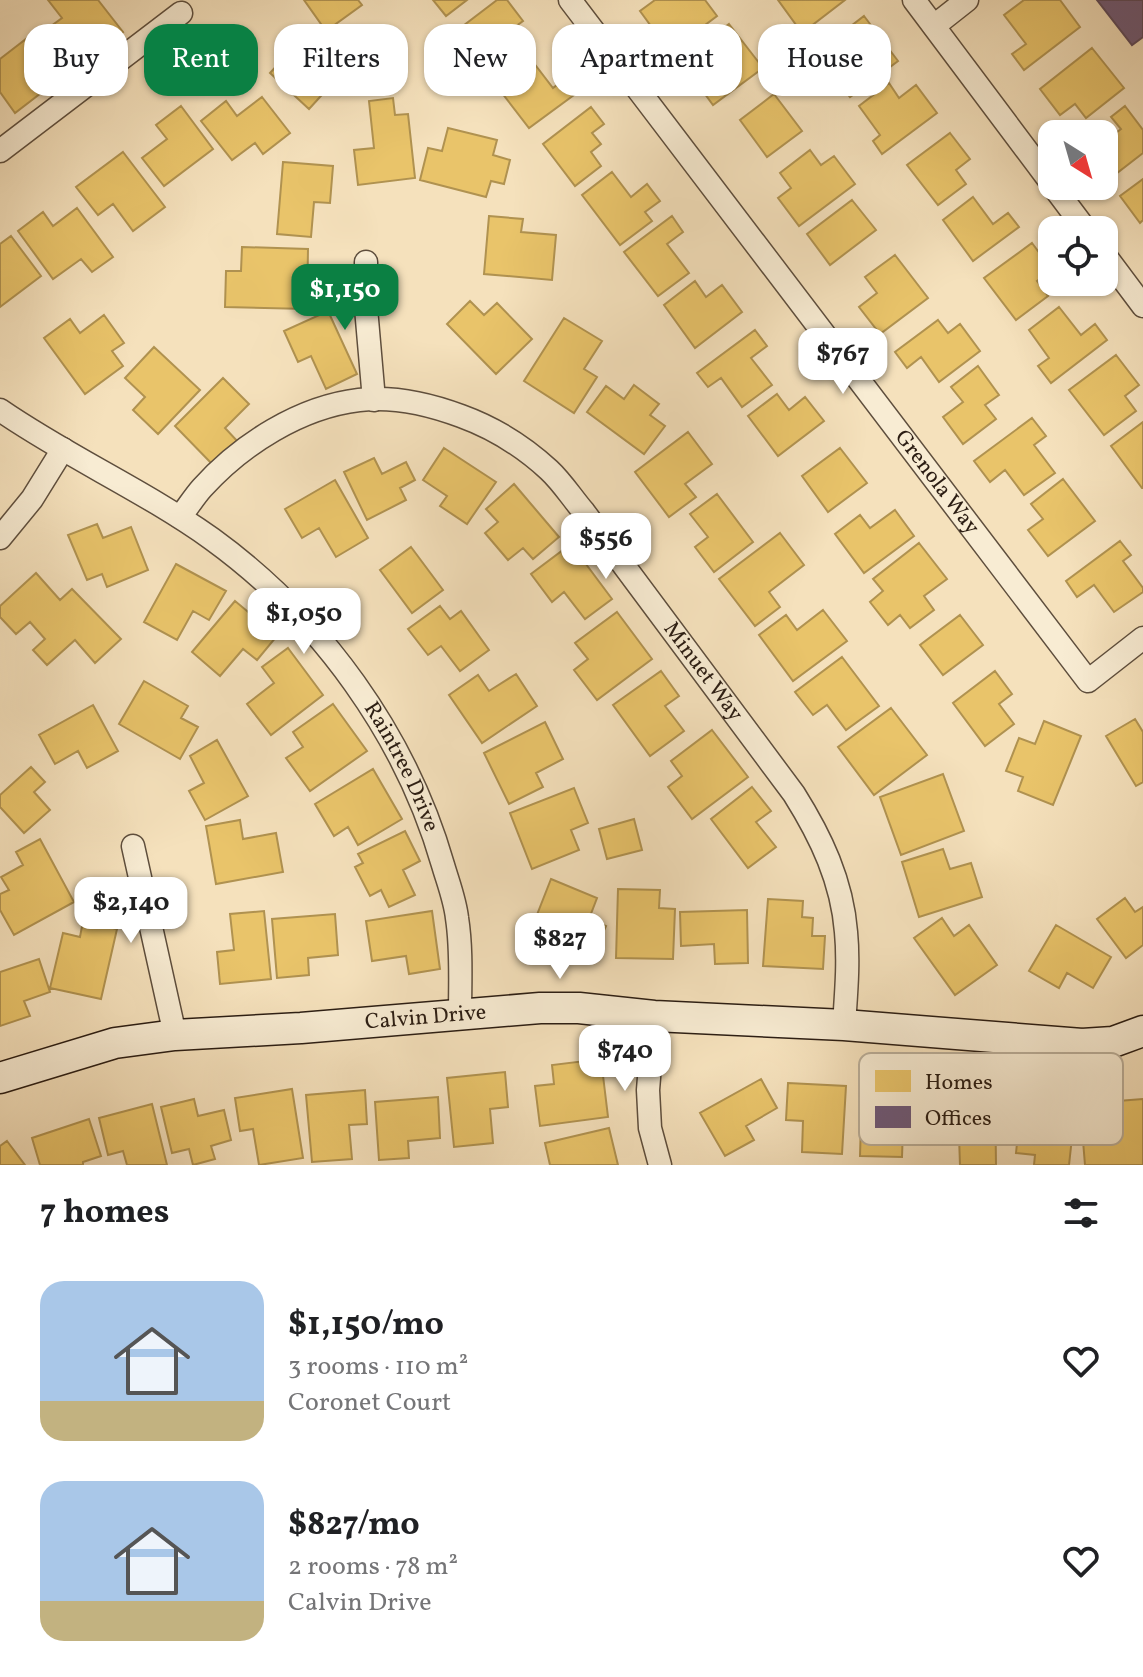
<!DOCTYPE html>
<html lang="en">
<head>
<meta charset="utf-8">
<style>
  :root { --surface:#fff; --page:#f2f2f2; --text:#202124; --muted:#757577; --accent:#0b8043 }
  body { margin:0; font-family:Vollkorn,serif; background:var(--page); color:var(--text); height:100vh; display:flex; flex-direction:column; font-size:30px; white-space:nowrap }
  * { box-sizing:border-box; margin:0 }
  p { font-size:26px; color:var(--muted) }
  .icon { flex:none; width:44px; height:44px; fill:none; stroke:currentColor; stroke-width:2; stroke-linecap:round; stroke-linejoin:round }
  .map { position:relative; height:1165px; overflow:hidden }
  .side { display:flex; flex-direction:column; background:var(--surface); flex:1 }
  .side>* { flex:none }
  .hud { position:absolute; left:24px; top:24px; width:1096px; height:72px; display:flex; gap:16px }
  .needle { width:52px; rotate:143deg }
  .buttons { position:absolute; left:1038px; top:120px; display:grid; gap:16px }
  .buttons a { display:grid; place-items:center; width:80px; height:80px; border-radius:16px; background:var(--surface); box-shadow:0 2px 6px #0004; font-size:40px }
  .price { position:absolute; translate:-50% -68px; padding:0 18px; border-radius:16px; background:#fff; color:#222; font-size:26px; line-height:52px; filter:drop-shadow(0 2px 4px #0008) }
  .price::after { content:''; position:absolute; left:50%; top:48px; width:24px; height:18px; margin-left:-12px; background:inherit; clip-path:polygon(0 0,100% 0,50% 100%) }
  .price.current { background:var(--accent); color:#fff }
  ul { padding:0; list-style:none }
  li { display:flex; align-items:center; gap:24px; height:200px; padding:0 40px }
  li span { display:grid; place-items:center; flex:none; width:224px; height:160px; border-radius:24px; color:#555 }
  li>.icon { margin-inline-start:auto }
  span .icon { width:96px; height:96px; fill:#fffc; stroke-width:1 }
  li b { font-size:34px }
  h2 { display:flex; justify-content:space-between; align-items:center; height:96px; padding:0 40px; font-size:34px }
  .pill { padding:0 28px; border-radius:24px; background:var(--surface); box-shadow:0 2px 6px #0004; font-size:28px; line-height:72px }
  .pill.current { background:var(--accent); color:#fff }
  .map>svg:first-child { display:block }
  .homes { fill:#e9c46a; stroke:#b09250; stroke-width:2 }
  .offices { fill:#6d597a; stroke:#59475b; stroke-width:2 }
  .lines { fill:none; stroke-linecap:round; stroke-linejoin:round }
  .street-casing { stroke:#5e4e3d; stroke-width:25 }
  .secondary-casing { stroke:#2b1d13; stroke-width:33 }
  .street { stroke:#f8ecd3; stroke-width:22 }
  .secondary { stroke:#f8ecd3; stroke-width:30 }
  .labels { text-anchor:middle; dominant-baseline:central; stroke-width:8; stroke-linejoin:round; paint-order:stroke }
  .street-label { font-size:22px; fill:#2b1d13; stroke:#f8ecd3 }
  .key { fill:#f8ecd3; stroke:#baae99; stroke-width:2 }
  .key-label { font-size:22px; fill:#2b1d13 }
</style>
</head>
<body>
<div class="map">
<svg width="1143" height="1165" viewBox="0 0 1143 1165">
  <rect width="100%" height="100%" fill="#f5e1bc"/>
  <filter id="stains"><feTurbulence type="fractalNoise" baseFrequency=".0025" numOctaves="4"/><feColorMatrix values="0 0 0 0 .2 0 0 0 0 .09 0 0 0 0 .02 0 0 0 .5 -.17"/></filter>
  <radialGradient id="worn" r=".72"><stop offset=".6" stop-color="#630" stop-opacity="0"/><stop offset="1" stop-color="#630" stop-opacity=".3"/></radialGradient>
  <!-- homes -->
  <path class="homes" d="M 48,0 L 98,0 L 123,32 L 77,68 L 47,29 L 62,18 Z
    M 304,0 L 358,0 L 362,5 L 326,31 Z
    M 433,0 L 467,0 L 446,16 Z
    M 497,0 L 507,0 L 523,21 L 508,32 L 519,47 L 489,70 L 459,29 Z
    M 655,0 L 705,0 L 717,16 L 685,40 L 674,26 L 659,37 L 640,11 Z
    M 778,0 L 845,0 L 802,33 Z
    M 1024,0 L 1060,0 L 1080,27 L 1024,70 L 1012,54 L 1026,44 L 1004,15 Z
    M 864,16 L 898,61 L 850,97 L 816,53 Z
    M 729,24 L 763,68 L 713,105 L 702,90 L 713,82 L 692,53 Z
    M 35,32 L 56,60 L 31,79 L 41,93 L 15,113 L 0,92 L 0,59 Z
    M 323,38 L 351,63 L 309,109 L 270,73 L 295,46 L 307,57 Z
    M 1092,48 L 1124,88 L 1086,118 L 1075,104 L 1060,115 L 1040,89 Z
    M 530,58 L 553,88 L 567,77 L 578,92 L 529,128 L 495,84 Z
    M 889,83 L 899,98 L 916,85 L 937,113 L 882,154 L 873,141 L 880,135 L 859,106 Z
    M 774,94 L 802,131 L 767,157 L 740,120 Z
    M 262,97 L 290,133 L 263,154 L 255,143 L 232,160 L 201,121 L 226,101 L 237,116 Z
    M 393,98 L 395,115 L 408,114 L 415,178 L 358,185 L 354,150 L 374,148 L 369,101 Z
    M 181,106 L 213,149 L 164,186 L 142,158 L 167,139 L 156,125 Z
    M 1125,106 L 1143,130 L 1143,153 L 1108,180 L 1104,175 L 1104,142 L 1121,129 L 1111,117 Z
    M 591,107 L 604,124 L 592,133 L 601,144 L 591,152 L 601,166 L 575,186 L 543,144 Z
    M 448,128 L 497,140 L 493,155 L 510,160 L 504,184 L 491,181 L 486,197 L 420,180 L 428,148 L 442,151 Z
    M 950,133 L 970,159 L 956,170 L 966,184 L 938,205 L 907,165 Z
    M 810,150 L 821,165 L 834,156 L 855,184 L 799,226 L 778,198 L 791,188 L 780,173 Z
    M 123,152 L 165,207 L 133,231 L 113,204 L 98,215 L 76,187 Z
    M 283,162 L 333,166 L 330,203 L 314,202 L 311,237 L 277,234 Z
    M 612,172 L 631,197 L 647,184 L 660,201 L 645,212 L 652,221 L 620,245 L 582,195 Z
    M 1143,179 L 1143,220 L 1140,223 L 1120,196 Z
    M 973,197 L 993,224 L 1008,213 L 1019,227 L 973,261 L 943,220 Z
    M 852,200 L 876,230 L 830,265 L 807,234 Z
    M 77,208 L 113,257 L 92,272 L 81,259 L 53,279 L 18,231 L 43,212 L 53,226 Z
    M 489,216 L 523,219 L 521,232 L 556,235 L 552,280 L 484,274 Z
    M 672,216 L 683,232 L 667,244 L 689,273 L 658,296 L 624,252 Z
    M 11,236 L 41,276 L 0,307 L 0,244 Z
    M 1032,243 L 1052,270 L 1037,281 L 1048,296 L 1016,320 L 984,278 Z
    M 242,247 L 308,249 L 307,309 L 225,307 L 226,271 L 241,271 Z
    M 895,255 L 928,298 L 880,334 L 859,307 L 877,293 L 865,277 Z
    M 695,281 L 706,297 L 722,285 L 742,312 L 695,348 L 664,305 Z
    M 470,301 L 484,315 L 497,303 L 532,339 L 496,374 L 447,324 Z
    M 1059,307 L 1081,335 L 1095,324 L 1107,340 L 1051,383 L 1038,366 L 1049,358 L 1029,330 Z
    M 328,311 L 357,374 L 326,389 L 311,356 L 298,362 L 284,331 Z
    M 104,315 L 124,343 L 112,351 L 123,366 L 85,394 L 44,338 L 70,319 L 80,333 Z
    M 564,318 L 602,341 L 584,369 L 597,377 L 574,413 L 524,381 Z
    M 938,320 L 948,333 L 960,324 L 980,351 L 939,382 L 921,357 L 907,368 L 895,352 Z
    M 755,330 L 767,346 L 751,358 L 772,385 L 742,407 L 721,378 L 708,387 L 697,373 Z
    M 154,347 L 200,390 L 158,434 L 133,410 L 145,397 L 125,378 Z
    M 1116,355 L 1139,385 L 1125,396 L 1136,411 L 1104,435 L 1069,390 Z
    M 978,366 L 999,395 L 985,405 L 996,419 L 963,444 L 943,417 L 963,402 L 951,387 Z
    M 223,378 L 249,404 L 225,428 L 239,443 L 215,467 L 175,426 Z
    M 634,385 L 659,404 L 650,415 L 665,426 L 644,454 L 587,412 L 606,386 L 624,399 Z
    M 777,394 L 789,410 L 805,397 L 824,421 L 778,456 L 748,416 Z
    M 1032,418 L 1046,436 L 1034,445 L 1055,473 L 1024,495 L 1005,470 L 990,482 L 974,461 Z
    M 1143,422 L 1143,488 L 1142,488 L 1111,446 Z
    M 688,432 L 712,464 L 685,484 L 696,497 L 669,517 L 635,472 Z
    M 444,448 L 496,482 L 467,524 L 440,506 L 447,496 L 423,480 Z
    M 840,448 L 867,483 L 828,512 L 802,476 Z
    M 374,458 L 382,474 L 406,462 L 415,480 L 400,488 L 406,500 L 367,520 L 344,472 Z
    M 1063,479 L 1095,521 L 1048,556 L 1028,530 L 1043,519 L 1031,504 Z
    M 335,480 L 368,538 L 336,557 L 319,528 L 302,538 L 285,509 Z
    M 514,484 L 559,537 L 533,559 L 523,548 L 508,560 L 485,533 L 498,522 L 486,509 Z
    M 717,494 L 753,542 L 714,572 L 695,547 L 708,537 L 690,514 Z
    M 895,510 L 914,536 L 864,573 L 835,534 L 860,515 L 870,528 Z
    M 97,524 L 103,538 L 131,527 L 148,570 L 107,587 L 102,574 L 87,580 L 68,535 Z
    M 780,533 L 804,565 L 769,592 L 780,607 L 755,626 L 719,579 Z
    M 1120,541 L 1131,555 L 1123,561 L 1143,588 L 1143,592 L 1114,612 L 1094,585 L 1077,597 L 1066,581 Z
    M 919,543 L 947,579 L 924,596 L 934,610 L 910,628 L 900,615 L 888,625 L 870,602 L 883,591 L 873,579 Z
    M 571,544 L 612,599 L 585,619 L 564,592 L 552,602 L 531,574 Z
    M 411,547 L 443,590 L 412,613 L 380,570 Z
    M 176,564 L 226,591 L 209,620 L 193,611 L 177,640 L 144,622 Z
    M 36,573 L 60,600 L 72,589 L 121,639 L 95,663 L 75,640 L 47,665 L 33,650 L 45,639 L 30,622 L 16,634 L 0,617 L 0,606 Z
    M 235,601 L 277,636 L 257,660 L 243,649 L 220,676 L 192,652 Z
    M 440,606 L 450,619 L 461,611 L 489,650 L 460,671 L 441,646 L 428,655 L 408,629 Z
    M 823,610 L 847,641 L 793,681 L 759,635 L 786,615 L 797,630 Z
    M 617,612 L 652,659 L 597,700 L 574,670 L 588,659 L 575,643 Z
    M 960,615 L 983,645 L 943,675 L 920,645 Z
    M 288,648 L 323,695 L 271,735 L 247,704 L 274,683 L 262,667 Z
    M 842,657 L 879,706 L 846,730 L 827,705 L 813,715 L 795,692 Z
    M 661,671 L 679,696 L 665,706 L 684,731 L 650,756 L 613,705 Z
    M 995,671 L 1012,694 L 999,704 L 1014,724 L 985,746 L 953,703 Z
    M 516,674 L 537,706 L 482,743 L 449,695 L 478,675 L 489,691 Z
    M 144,681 L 188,706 L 181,718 L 198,727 L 180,759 L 119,724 Z
    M 333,704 L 367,751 L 310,791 L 286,758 L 303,747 L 293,732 Z
    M 93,705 L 118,751 L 87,768 L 78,751 L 55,764 L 39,735 Z
    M 891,708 L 927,755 L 874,795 L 838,747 Z
    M 1135,719 L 1143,732 L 1143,782 L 1136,786 L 1106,736 Z
    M 1044,721 L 1081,736 L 1053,805 L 1018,791 L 1023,777 L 1006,771 L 1019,738 L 1035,744 Z
    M 545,722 L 563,759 L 536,773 L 543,787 L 509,804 L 484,753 Z
    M 712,730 L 748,777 L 692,819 L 668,787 L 682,776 L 671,761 Z
    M 217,740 L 248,796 L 205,820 L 189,791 L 204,783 L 190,756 Z
    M 31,767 L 45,782 L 34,792 L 50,810 L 24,833 L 0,807 L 0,795 Z
    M 373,769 L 402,819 L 358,845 L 348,827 L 334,836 L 315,804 Z
    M 943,774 L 964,831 L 901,855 L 880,797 Z
    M 752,787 L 771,811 L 756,822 L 776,847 L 748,868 L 711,819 Z
    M 574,788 L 588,823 L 571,830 L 579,850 L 532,869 L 510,813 Z
    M 634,819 L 642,850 L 607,859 L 599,829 Z
    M 240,820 L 243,839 L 276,833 L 283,872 L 216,884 L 206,826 Z
    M 405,831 L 420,861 L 403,870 L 415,895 L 389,907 L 381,890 L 370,896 L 355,867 L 363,863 L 358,854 Z
    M 40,839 L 74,902 L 14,935 L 0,910 L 0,894 L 9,890 L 1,877 L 23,865 L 16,852 Z
    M 943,849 L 950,869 L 971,863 L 982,897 L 919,917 L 902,862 Z
    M 551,879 L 597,898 L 589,919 L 606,926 L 591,960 L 560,948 L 565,938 L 533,925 Z
    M 618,889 L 660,890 L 659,908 L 675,909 L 673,959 L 616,958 Z
    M 1125,898 L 1135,912 L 1143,907 L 1143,945 L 1126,958 L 1097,919 Z
    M 768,899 L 803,901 L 802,917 L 813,918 L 812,936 L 825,936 L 823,969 L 763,966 Z
    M 747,910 L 748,963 L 715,964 L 714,944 L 681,946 L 680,912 Z
    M 264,911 L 271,979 L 220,984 L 217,952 L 234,950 L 230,914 Z
    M 432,911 L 440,969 L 409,974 L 406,956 L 372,961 L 366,921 Z
    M 335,914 L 338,955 L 308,958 L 309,975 L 277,978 L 272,919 Z
    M 942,918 L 954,936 L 969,925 L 997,965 L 955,995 L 914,938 Z
    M 83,921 L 117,929 L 101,999 L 50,988 L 63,933 L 80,937 Z
    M 1056,925 L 1111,957 L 1093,988 L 1067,973 L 1059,988 L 1029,971 Z
    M 39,959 L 50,992 L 24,1001 L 30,1016 L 0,1026 L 0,972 Z
    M 601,1059 L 608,1117 L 540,1126 L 535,1086 L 554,1084 L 552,1065 Z
    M 505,1072 L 508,1107 L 490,1109 L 493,1143 L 454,1147 L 447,1078 Z
    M 761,1079 L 777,1108 L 746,1126 L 754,1140 L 725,1156 L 700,1113 Z
    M 788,1083 L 846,1086 L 842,1154 L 802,1152 L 803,1121 L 786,1120 Z
    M 862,1087 L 921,1089 L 920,1129 L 903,1128 L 902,1157 L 860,1156 Z
    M 995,1088 L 996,1165 L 960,1165 L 959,1136 L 941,1136 L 940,1089 Z
    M 292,1089 L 303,1158 L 259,1165 L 253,1129 L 240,1131 L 235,1098 Z
    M 365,1090 L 367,1124 L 349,1125 L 352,1159 L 312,1162 L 306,1095 Z
    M 1022,1095 L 1076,1101 L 1069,1165 L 1034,1165 L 1035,1155 L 1016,1153 Z
    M 438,1097 L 440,1138 L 408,1141 L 409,1158 L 379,1160 L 375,1102 Z
    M 194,1099 L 198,1116 L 224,1110 L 231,1140 L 211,1146 L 215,1159 L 193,1165 L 189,1149 L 172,1153 L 161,1107 Z
    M 1143,1099 L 1143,1165 L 1085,1165 L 1080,1104 Z
    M 152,1104 L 167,1165 L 127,1165 L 123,1151 L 108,1155 L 99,1118 Z
    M 89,1119 L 101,1156 L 83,1162 L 83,1165 L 40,1165 L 32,1138 Z
    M 609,1128 L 618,1165 L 550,1165 L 545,1143 Z
    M 7,1141 L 25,1165 L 0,1165 L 0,1146 Z"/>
  <!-- offices -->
  <path class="offices" d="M 1097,0 L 1143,0 L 1143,37 L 1132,45 Z"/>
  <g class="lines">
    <defs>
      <g id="street">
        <path id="s1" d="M 570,0 L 1088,681 L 1143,638"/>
        <path d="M 914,0 L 1052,184"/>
        <path d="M 934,26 L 967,0"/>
        <path d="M 0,151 L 181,13"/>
        <path d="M 1053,186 L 1086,230"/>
        <path d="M 1104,254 L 1143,306"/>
        <path d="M 366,262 L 366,308 L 374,400"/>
        <path id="s2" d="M 0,410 C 68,457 145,491 212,539 C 321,618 406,736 443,865 C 448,882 455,900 457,918 C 462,950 460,983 460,1015"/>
        <path id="s3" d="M 180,517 C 188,507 194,497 202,488 C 242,444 300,407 359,400 C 393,396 429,404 461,416 C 494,428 523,446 549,470 C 562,482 572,498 584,512 L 794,794 C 821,837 842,881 846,932 C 849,963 846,994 844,1025"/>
        <path d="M 0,538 L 32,499 L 63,449"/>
        <path d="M 133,846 L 175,1035"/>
        <path d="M 654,1016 L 648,1090 L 650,1128 L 660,1165"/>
      </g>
      <g id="secondary">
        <path id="s4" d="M 0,1078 L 115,1043 L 175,1035 L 301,1028 L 540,1008 L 579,1008 L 654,1016 L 844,1025 L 1082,1044 L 1113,1042 L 1143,1031"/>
      </g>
    </defs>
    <!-- street casing -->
    <use href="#street" class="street-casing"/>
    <!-- secondary casing -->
    <use href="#secondary" class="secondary-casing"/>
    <!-- street -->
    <use href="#street" class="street"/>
    <!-- secondary -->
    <use href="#secondary" class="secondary"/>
  </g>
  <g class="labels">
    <!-- street labels -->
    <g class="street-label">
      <text stroke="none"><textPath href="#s1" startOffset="606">Grenola Way</textPath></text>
      <text stroke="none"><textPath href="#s3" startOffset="682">Minuet Way</textPath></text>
      <text stroke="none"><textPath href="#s2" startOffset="548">Raintree Drive</textPath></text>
      <text stroke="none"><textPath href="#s4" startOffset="432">Calvin Drive</textPath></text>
    </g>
  </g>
  <!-- legend -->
  <rect x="859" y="1053" width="264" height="92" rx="12" class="key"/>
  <rect x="875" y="1070" width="36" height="22" fill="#e9c46a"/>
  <rect x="875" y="1106" width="36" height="22" fill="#6d597a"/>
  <g class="key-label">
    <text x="925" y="1089">Homes</text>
    <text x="925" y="1125">Offices</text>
  </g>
  <rect width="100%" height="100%" filter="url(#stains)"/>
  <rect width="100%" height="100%" fill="url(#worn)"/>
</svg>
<div class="buttons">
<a><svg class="needle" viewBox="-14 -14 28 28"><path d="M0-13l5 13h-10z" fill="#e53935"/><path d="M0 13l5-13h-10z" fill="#757577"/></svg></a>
<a><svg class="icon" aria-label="locate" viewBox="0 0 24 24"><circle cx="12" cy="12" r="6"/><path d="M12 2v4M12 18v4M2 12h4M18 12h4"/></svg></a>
</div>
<b class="price current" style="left:345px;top:332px">$1,150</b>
<b class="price" style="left:843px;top:396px">$767</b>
<b class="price" style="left:606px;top:581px">$556</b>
<b class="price" style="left:304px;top:656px">$1,050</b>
<b class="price" style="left:131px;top:945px">$2,140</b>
<b class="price" style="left:560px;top:981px">$827</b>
<b class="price" style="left:625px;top:1093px">$740</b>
<div class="hud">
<a class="pill">Buy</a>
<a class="pill current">Rent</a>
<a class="pill">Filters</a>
<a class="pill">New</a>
<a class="pill">Apartment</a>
<a class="pill">House</a>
</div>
</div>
<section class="side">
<h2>7 homes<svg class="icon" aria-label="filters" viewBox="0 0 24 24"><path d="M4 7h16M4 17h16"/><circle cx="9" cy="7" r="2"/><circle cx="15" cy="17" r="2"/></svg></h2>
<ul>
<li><span style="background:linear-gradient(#a9c7e8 75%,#c2b280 0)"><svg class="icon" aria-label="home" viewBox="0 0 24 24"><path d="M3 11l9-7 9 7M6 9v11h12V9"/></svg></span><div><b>$1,150/mo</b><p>3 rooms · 110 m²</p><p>Coronet Court</p></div><svg class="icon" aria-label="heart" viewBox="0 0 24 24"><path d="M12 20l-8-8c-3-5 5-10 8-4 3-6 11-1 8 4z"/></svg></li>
<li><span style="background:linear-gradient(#a9c7e8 75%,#c2b280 0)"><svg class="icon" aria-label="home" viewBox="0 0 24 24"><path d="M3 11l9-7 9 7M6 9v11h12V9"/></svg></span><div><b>$827/mo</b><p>2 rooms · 78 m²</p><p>Calvin Drive</p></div><svg class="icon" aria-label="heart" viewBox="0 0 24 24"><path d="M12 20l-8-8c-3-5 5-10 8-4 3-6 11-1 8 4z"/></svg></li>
</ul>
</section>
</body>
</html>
